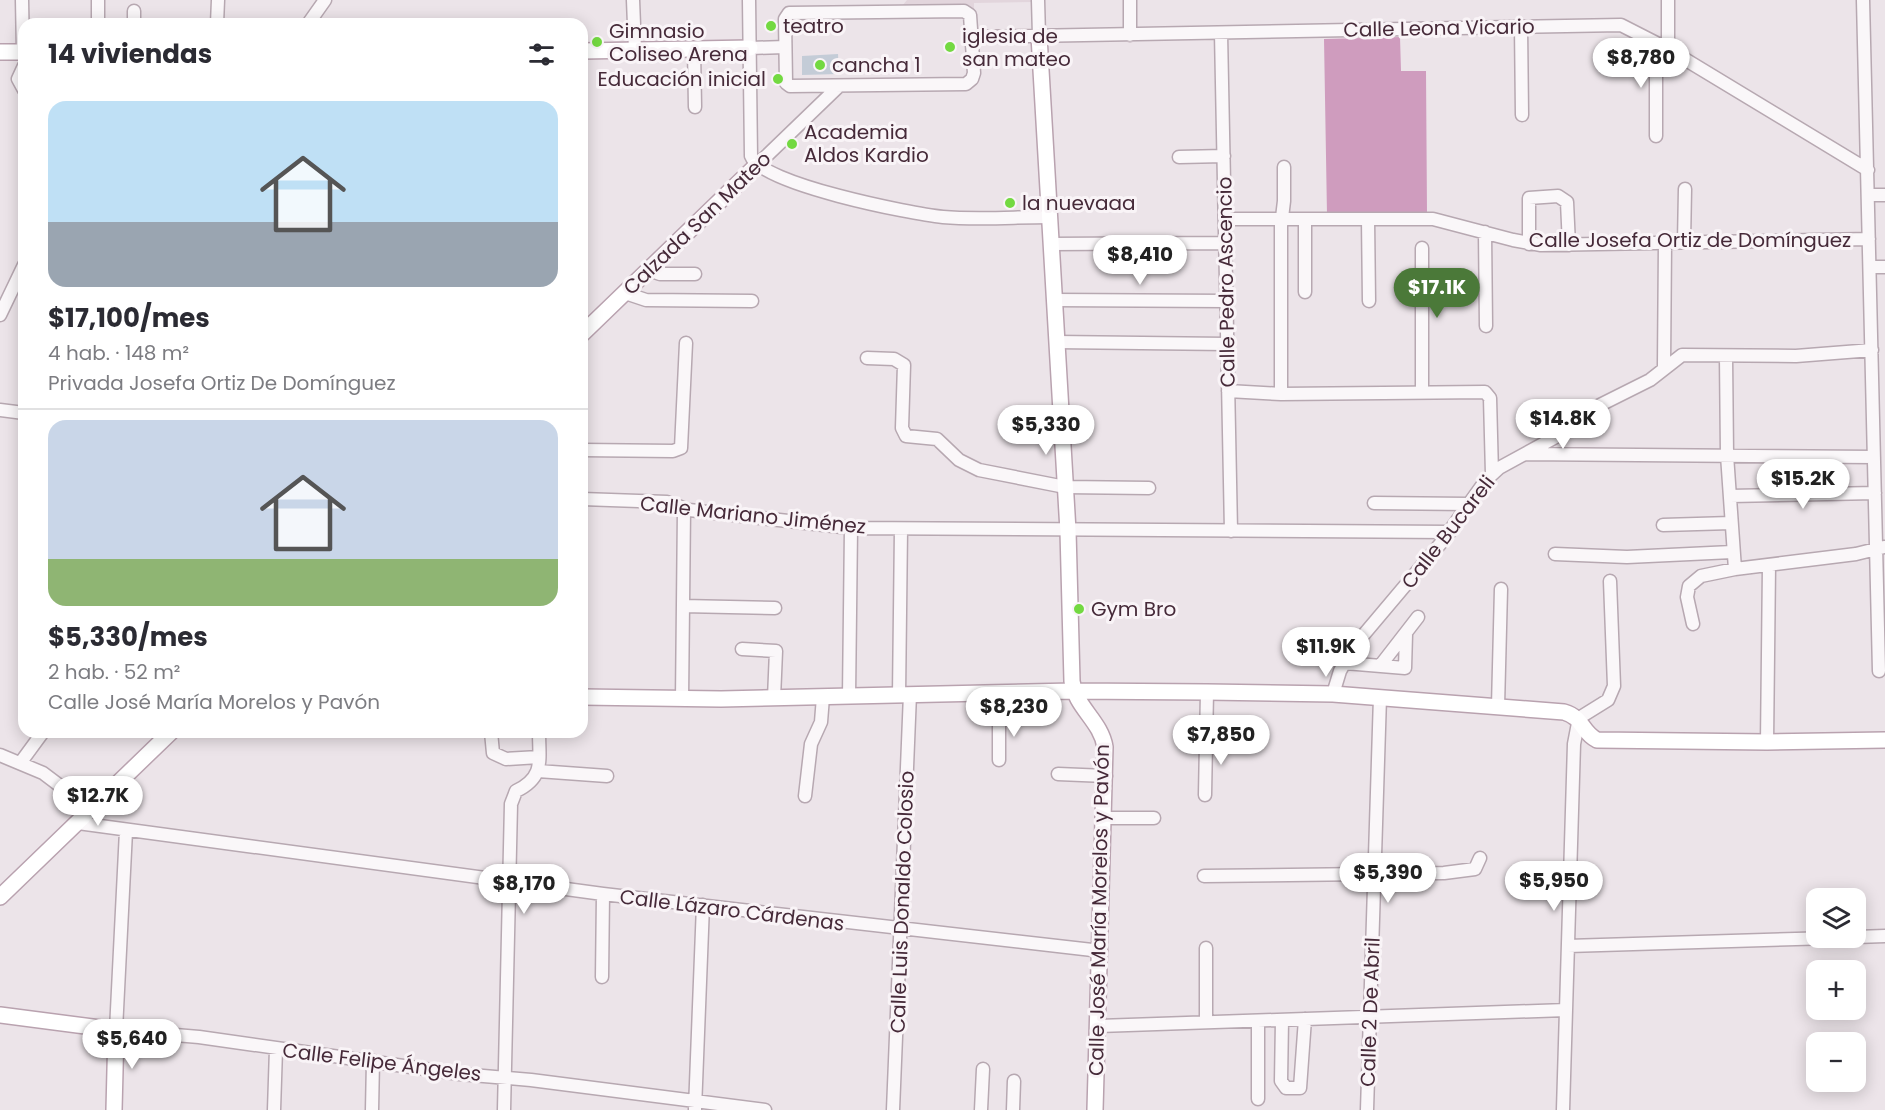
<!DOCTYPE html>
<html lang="es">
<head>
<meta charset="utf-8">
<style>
  :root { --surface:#fff; --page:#f7f7f7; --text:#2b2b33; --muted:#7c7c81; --line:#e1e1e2; --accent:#4b7939 }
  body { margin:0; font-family:Poppins,sans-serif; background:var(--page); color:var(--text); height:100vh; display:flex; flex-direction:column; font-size:22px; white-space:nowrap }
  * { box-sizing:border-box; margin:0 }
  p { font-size:20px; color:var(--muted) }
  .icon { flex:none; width:33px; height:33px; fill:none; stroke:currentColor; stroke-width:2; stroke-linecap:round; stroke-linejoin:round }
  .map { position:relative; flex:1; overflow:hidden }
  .details { position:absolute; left:18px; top:18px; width:570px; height:720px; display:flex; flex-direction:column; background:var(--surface); border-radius:18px; box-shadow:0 3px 15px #0003 }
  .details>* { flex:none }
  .buttons { position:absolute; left:1806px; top:888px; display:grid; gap:12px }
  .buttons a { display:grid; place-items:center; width:60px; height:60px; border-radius:12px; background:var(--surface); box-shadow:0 3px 15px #0003; font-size:30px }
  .price { position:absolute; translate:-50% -51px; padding:0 14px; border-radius:21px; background:#fff; color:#222; font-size:20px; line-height:39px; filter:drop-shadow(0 2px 3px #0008) }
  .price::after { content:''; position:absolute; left:50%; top:36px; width:18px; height:14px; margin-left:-9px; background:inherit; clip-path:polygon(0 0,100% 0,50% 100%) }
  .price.selected { background:var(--accent); color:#fff }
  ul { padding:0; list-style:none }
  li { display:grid; align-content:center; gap:12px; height:318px; padding:0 30px }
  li+li { border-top:2px solid var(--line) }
  li span { display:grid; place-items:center; height:186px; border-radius:18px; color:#555 }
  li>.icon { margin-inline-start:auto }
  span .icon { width:108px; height:108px; fill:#fffc; stroke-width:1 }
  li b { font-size:26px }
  h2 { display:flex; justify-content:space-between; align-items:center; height:72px; padding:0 30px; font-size:26px }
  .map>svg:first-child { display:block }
  .built { fill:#e2d5dc }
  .green { fill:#c4ccd7 }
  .water { fill:#cf9cbe }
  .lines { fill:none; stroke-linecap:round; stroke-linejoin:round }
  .minor-tunnel { stroke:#cbbfc6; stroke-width:12; stroke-dasharray:12 6; stroke-linecap:butt }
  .minor-casing { stroke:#b7a8b1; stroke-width:15 }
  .major-casing { stroke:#b9a2af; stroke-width:18 }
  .minor { stroke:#faf7f9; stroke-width:12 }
  .major { stroke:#fff; stroke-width:15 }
  .poi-dot { fill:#73d941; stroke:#f9f4f7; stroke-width:2 }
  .labels { text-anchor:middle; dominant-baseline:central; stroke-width:6; stroke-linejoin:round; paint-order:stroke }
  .poi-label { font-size:20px; fill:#462a39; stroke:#f9f4f7; text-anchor:start }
  .street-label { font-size:20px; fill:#462a39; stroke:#f9f4f7 }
</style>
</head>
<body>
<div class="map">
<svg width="1885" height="1110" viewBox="0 0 1885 1110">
  <rect width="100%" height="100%" fill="#ece4e9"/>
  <!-- built -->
  <path class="built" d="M 907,0 L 1033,0 L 1033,2 L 974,3 L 974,11 L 902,6 Z"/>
  <!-- green -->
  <path class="green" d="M 838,54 L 839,74 L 802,75 L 802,56 Z"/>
  <!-- water -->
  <path class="water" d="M 1400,37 L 1401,71 L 1426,71 L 1427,213 L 1327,215 L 1324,39 Z"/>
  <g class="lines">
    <!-- minor-tunnel -->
    <path class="minor-tunnel" d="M 999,701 L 999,717"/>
    <defs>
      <path id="minor" d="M 22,0 L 23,52
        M 98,0 L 98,24
        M 633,0 L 635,50
        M 749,0 L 751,156 C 760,184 912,214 943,217 C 978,220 1014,217 1049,217
        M 1038,0 L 1039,36
        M 1668,0 L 1668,49
        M 1863,0 L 1879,671
        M 964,11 L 970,15 L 974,73 L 972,79 L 966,84 L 790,86 L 786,83 L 785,19 L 789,13 Z
        M 134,24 L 134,11
        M 217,24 L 218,0
        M 308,24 L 325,0
        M 1521,26 L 1522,115
        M 1221,33 L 1231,531
        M 1130,35 L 1130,0
        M 972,37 L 1621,25 L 1668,49 L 1868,170
        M 750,48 L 785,47
        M 694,49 L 695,107
        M 24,66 L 18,79 L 24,90
        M 1656,136 L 1656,43
        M 1179,157 L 1224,156
        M 756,166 L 838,87
        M 1869,195 L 1885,195
        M 1225,219 L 1433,219 L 1513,240 L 1541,245 L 1869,239
        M 1368,219 L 1369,301
        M 1485,232 L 1486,326
        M 1684,242 L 1685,189
        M 1051,244 L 1225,243
        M 1529,244 L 1529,198 L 1558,196 L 1567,202 L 1569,245
        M 1870,267 L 1885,267
        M 649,270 L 660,274 L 695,274
        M 1305,292 L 1305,220
        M 625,293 L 646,300 L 752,301
        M 1054,300 L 1226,301
        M 0,315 L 24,265
        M 1056,342 L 1227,344
        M 1726,357 L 1727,455 L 1735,569
        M 867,358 L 894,359 L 904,365 L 902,428 L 906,436 L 937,439 L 959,460 L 979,470 L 1065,487 L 1149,488
        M 1664,366 L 1665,243
        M 1228,391 L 1281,394 L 1485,392 L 1490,398 L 1492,474
        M 1422,391 L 1422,248
        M 1281,394 L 1281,226 L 1284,201 L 1284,167
        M 0,410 L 24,413
        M 582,450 L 673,451 L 681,448 L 686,343
        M 1525,454 L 1874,457
        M 1730,496 L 1875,493
        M 582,499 L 667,502 L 689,510 L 851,528 L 1450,532
        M 1374,503 L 1468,504
        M 1663,525 L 1731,523
        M 1555,554 L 1627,557 L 1732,552
        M 683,606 L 775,608
        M 1693,624 L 1687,597 L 1689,586 L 1701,576 L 1735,569 L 1856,554 L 1884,547
        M 742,649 L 776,651 L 774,698
        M 1345,663 L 1405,668 L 1406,634
        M 1380,666 L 1418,617
        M 1333,694 L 1340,671 L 1355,645 L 1441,543 L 1486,480 L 1499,468 L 1563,433 L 1596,407 L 1650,380 L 1682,355 L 1796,356 L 1872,350
        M 899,695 L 901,529
        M 849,696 L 851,528
        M 682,699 L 684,509
        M 1498,706 L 1501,589
        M 999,717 L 999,760
        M 491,732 L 493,753 L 506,759 L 539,757
        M 1767,742 L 1769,566
        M 0,755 L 43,773 L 92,810
        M 21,762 L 43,732
        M 538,771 L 607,776
        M 1058,774 L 1106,776
        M 1205,795 L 1207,692
        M 805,796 L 811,744 L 821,722 L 823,697
        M 1105,818 L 1154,818
        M 78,823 L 603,894 L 1101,951
        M 126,831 L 116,1030 L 199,1037 L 460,1074 L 531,1080 L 765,1110
        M 1204,876 L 1444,873 L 1475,869 L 1480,858
        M 1856,937 L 1885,936
        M 1568,946 L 1831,938
        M 1206,948 L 1206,1022
        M 602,977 L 603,894
        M 1282,1020 L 1281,1081 L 1286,1088 L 1300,1088 L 1305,1019
        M 1258,1021 L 1258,1099
        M 1099,1026 L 1566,1010
        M 695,1109 L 703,905
        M 274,1110 L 276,1049
        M 372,1110 L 373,1061
        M 504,1110 L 511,804 L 516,791 C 545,777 539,760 539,732
        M 893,1110 L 910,694
        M 981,1110 L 983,1069
        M 1013,1110 L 1014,1081
        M 1367,1110 L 1380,697
        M 1563,1110 L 1574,744 L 1579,718 L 1608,700 L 1614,686 L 1610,581"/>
      <path id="major" d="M 1039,36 L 1068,531 L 1072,681 C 1075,707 1101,721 1105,747 L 1095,1110
        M 582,51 L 750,48
        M 0,52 L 24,52
        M 582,334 L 756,166
        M 582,697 L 721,699 L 1073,691 L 1207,692 L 1333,694 L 1564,712 C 1584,718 1581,732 1597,740 L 1767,742 L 1885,740
        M 0,897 L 171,732
        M 0,1015 L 116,1030 L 114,1110"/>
    </defs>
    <!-- minor casing -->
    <use href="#minor" class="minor-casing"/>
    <!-- major casing -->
    <use href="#major" class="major-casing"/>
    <!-- minor -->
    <use href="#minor" class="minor"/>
    <!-- major -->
    <use href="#major" class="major"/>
  </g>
  <!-- markers -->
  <g class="poi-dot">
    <circle cx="771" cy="26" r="6"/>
    <circle cx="597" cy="42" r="6"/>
    <circle cx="950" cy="47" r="6"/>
    <circle cx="820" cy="65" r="6"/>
    <circle cx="778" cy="79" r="6"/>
    <circle cx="792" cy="144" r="6"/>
    <circle cx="1010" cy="203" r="6"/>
    <circle cx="1079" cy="609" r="6"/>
  </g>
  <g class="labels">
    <!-- poi labels -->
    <g class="poi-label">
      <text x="783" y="26">teatro</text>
      <text x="609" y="31">Gimnasio<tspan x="609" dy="23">Coliseo Arena</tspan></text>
      <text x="962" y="36">iglesia de<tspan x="962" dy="23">san mateo</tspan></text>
      <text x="832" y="65">cancha 1</text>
      <text x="766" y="79" text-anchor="end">Educación inicial</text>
      <text x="804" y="132">Academia<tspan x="804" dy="23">Aldos Kardio</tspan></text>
      <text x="1022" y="203">la nuevaaa</text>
      <text x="1091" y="609">Gym Bro</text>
    </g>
    <!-- street labels -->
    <g class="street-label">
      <text transform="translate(1439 28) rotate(-1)">Calle Leona Vicario</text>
      <text transform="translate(697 223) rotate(-44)">Calzada San Mateo</text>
      <text x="1690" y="240">Calle Josefa Ortiz de Domínguez</text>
      <text transform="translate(1226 282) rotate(-91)">Calle Pedro Ascencio</text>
      <text transform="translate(753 515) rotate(6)">Calle Mariano Jiménez</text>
      <text transform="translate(1448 532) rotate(-52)">Calle Bucareli</text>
      <text transform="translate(902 902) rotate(-88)">Calle Luis Donaldo Colosio</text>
      <text transform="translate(732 910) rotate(7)">Calle Lázaro Cárdenas</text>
      <text transform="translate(1099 910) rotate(-89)">Calle José María Morelos y Pavón</text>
      <text transform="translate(1370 1012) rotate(-88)">Calle 2 De Abril</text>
      <text transform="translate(382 1062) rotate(7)">Calle Felipe Ángeles</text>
    </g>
  </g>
</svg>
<div class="buttons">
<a><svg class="icon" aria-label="layers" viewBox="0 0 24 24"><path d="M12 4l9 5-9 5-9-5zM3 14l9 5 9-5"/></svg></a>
<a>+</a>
<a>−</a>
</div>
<b class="price" style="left:1641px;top:89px">$8,780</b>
<b class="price" style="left:1140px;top:286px">$8,410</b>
<b class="price selected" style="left:1437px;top:319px">$17.1K</b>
<b class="price" style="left:1563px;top:450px">$14.8K</b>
<b class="price" style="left:1046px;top:456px">$5,330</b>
<b class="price" style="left:1803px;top:510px">$15.2K</b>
<b class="price" style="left:1326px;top:678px">$11.9K</b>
<b class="price" style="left:1014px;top:738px">$8,230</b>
<b class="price" style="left:1221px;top:766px">$7,850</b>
<b class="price" style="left:98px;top:827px">$12.7K</b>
<b class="price" style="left:1388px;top:904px">$5,390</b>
<b class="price" style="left:1554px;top:912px">$5,950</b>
<b class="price" style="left:524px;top:915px">$8,170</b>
<b class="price" style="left:132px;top:1070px">$5,640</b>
<section class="details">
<h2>14 viviendas<svg class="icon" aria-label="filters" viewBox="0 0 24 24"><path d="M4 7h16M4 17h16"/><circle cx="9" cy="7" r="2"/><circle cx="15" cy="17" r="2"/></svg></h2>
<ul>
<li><span style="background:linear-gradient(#bfe0f5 65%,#9aa5b1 0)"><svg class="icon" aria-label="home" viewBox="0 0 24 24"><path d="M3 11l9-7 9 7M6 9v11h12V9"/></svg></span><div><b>$17,100/mes</b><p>4 hab. · 148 m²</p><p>Privada Josefa Ortiz De Domínguez</p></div></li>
<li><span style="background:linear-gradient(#c9d6e8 75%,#8fb573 0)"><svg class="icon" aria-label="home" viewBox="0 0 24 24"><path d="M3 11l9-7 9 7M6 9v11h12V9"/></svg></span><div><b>$5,330/mes</b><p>2 hab. · 52 m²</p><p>Calle José María Morelos y Pavón</p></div></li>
</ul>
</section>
</div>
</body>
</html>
